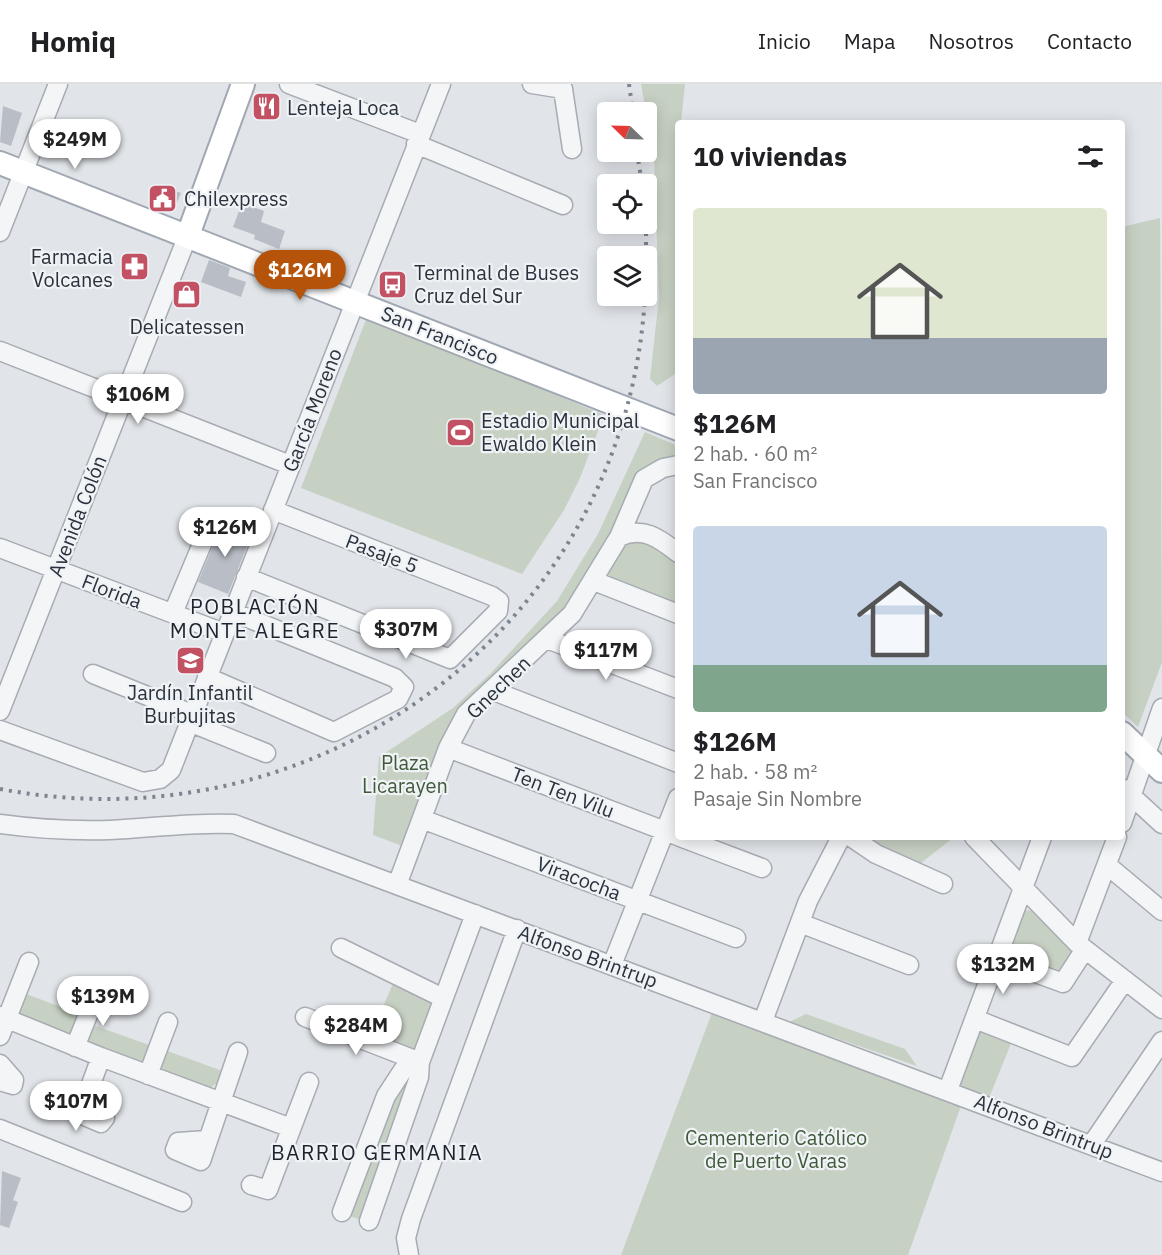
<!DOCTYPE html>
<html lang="es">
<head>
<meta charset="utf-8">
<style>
  :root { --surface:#fff; --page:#f6f6f6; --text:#202124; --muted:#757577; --line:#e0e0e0; --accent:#b45309 }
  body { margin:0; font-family:"IBM Plex Sans",sans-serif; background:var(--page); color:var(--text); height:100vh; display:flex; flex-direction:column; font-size:22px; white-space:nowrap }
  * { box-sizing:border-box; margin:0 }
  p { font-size:20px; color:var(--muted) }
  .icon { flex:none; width:33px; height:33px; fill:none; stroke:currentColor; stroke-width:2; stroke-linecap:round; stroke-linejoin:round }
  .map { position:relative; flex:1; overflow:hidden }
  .panel { position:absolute; left:675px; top:36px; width:450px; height:720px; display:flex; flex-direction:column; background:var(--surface); border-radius:6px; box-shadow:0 3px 15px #0003 }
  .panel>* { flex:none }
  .needle { width:39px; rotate:293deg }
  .fabs { position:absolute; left:597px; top:18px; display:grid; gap:12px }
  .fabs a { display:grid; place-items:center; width:60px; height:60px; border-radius:6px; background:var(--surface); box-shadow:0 3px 15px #0003; font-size:30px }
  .price { position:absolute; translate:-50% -51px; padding:0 14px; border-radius:21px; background:#fff; color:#222; font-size:20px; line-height:39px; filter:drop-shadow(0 2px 3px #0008) }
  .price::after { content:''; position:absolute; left:50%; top:36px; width:18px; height:14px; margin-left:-9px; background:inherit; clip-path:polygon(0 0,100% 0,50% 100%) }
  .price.active { background:var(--accent); color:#fff }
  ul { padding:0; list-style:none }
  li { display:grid; align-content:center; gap:12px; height:318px; padding:0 18px }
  li span { display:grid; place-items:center; height:186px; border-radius:6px; color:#555 }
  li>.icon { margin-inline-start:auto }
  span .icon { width:108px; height:108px; fill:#fffc; stroke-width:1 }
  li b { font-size:26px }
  h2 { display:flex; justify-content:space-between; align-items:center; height:72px; padding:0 18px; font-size:26px }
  header { display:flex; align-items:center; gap:36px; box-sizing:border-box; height:84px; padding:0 30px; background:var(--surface); border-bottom:2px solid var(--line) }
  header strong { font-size:28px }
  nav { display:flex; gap:33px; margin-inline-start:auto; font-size:21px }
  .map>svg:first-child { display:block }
  .green { fill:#c7d1c3 }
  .building { fill:#b9bdc5 }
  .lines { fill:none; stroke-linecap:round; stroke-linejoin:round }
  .minor-casing { stroke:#a7abb2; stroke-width:21 }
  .major-casing { stroke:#a1a8b3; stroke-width:26 }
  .minor { stroke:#f3f5f7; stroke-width:18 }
  .major { stroke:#fff; stroke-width:22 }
  .rail { stroke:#7c8490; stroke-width:4; stroke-dasharray:3 6; stroke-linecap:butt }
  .labels { text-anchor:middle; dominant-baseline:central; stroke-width:4.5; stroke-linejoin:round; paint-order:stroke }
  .poi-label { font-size:20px; fill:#2b323e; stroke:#f0f3f6; text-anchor:start }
  .street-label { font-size:20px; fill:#2b323e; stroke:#f0f3f6 }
  .park-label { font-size:20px; fill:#3f5939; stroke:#f0f3f6 }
  .neighbourhood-label { font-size:21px; letter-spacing:1.5px; fill:#1d232f; stroke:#f0f3f6 }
</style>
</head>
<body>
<header>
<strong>Homiq</strong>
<nav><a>Inicio</a><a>Mapa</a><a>Nosotros</a><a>Contacto</a></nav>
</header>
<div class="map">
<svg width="1162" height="1171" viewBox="0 0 1162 1171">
  <rect width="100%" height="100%" fill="#e1e4e8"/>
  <!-- green -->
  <path class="green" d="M 641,0 L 685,0 L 681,39 L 678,39 L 678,288 L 657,302 L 650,295 L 659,213 L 654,71 Z
    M 1160,134 L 1162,578 L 1138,643 L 1122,628 L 1122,143 Z
    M 367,233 L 604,331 L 580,394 L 564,426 L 522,490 L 301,404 Z
    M 645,348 L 678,362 L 678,375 L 671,373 L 646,388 L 570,526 L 459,637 L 405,763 L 373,751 L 379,673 L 453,624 L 491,589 L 557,517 L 598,450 Z
    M 647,454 L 678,478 L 678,526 L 604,499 L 605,491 L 624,458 Z
    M 857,753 L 954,753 L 916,783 Z
    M 1033,826 L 1078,867 L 1061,895 L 1005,872 L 1022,827 Z
    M 394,897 L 439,919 L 421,967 L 411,970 L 370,954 Z
    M 21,908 L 82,931 L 74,953 L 16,929 Z
    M 713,926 L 962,1019 L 908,1171 L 621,1171 Z
    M 806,930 L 905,965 L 917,982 L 789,938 Z
    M 90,940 L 152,962 L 145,980 L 85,961 Z
    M 979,944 L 1012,957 L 989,1014 L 956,1001 Z
    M 162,965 L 225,988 L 221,996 L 207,1006 L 157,988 Z
    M 405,990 L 414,993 L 363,1137 L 350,1132 L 353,1122 L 389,1013 Z"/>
  <!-- building -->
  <path class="building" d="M 3,22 L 22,29 L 11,62 L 0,58 Z
    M 163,102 L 181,109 L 175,123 L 157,116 Z
    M 242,119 L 264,127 L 261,138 L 285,147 L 279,165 L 254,155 L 255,151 L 233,143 Z
    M 209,176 L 230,184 L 228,192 L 246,198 L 241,213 L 201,198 Z
    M 221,438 L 252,450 L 228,510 L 198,498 L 220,445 Z
    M 2,1087 L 21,1094 L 13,1116 L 18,1118 L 9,1144 L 0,1141 Z"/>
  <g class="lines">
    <defs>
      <path id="minor" d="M 289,0 L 420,50
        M 532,0 L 563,5 L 572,65
        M 416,60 L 563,121
        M 0,148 L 58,0
        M 0,267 L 290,381
        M 619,453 L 644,395 L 663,384 L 678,381
        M 0,464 L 224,549
        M 246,493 L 450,575 L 498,527 L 499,517 L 492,512 L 273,426
        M 594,497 L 678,530
        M 173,529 L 210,441
        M 547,555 L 678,605
        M 93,590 L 192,630
        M 207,593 L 334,648 L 398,615 L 404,603 L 395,594 L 233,528
        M 494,607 L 678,679
        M 0,627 L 188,151
        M 189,638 L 266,669
        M 0,646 L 143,698 L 160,695 L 171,686 L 441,0
        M 448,664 L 678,752
        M 1124,705 L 1162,740
        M 422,735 L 736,854
        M 1122,739 L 1162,624
        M 0,740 C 36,745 74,747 110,746 C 152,744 193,738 234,740 L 1162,1088
        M 680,753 L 762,784
        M 851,753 L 876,770 L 943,800
        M 974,753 L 1077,859 L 1162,925
        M 1107,781 L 1162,827
        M 397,801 L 448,664 L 466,630 L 572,530 L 619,453 C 643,442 659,454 678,469
        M 800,839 L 909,881
        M 1077,859 L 1117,753
        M 341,864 L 443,914
        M 997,875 L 1063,899 L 1085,865
        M 612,881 L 678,714
        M 0,932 L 101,973 L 291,1044
        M 305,933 L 420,978
        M 975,935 L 1072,973 L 1125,896
        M 763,937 L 808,817 L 841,753
        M 0,952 L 29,878
        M 75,963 L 97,909
        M 0,980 L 14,996 L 13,1001 L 0,997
        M 148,991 L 168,938
        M 948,1006 L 1042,753
        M 87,1012 L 104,1031 L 105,1034 L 101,1039 L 80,1030 L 101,973
        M 0,1045 L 182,1118
        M 207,1056 L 178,1058 L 175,1066 L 201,1077 L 238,968
        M 1092,1060 L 1162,957
        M 251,1101 L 268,1106 L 309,998
        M 342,1128 L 386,1012 L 403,986 L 420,978
        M 369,1137 L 419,993 L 420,978 L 475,830
        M 409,1171 L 406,1154 L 411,1135 L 517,845"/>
      <path id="major" d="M 0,79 L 678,345
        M 188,151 L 243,0
        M 1122,649 L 1162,687"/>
    </defs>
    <!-- minor casing -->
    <use href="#minor" class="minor-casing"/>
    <!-- major casing -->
    <use href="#major" class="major-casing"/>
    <!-- minor -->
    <use href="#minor" class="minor"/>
    <!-- major -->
    <use href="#major" class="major"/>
    <!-- rail -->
    <path class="rail" d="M 629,0 L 633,28
      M 637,68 L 642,100
      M 646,140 L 646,184
      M 0,705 C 320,766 626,541 645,212"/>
  </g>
  <!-- icons -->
  <defs>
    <symbol id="restaurant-square" viewBox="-11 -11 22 22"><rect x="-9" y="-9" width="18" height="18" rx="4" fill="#c25263" stroke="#f0f3f6"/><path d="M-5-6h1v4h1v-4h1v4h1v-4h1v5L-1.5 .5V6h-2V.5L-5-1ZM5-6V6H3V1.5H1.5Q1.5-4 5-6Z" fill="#fff"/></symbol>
    <symbol id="civic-square" viewBox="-11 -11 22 22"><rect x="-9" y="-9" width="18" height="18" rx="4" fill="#c25263" stroke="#f0f3f6"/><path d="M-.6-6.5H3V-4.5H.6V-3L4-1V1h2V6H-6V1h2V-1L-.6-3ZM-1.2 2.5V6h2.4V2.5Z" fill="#fff"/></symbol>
    <symbol id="pharmacy-square" viewBox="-11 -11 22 22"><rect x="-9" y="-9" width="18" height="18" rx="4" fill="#c25263" stroke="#f0f3f6"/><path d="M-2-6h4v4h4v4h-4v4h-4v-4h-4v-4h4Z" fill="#fff"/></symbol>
    <symbol id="bus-square" viewBox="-11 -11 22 22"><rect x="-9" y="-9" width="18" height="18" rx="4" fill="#c25263" stroke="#f0f3f6"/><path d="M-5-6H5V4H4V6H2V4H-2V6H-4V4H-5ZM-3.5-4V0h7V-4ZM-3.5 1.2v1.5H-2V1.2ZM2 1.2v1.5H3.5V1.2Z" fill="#fff"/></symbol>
    <symbol id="shop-square" viewBox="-11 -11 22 22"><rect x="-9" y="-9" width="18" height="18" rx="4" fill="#c25263" stroke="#f0f3f6"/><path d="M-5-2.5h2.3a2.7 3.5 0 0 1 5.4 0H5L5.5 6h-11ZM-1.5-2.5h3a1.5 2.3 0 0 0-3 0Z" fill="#fff"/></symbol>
    <symbol id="stadium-square" viewBox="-11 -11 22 22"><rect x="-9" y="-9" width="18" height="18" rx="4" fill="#c25263" stroke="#f0f3f6"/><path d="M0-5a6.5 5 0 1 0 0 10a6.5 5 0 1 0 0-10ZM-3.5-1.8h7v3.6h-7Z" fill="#fff"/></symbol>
    <symbol id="school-square" viewBox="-11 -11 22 22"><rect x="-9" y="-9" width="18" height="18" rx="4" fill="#c25263" stroke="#f0f3f6"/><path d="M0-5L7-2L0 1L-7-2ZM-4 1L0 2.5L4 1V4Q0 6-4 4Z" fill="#fff"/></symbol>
  </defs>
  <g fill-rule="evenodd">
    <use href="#restaurant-square" x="250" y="6" width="33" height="33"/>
    <use href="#civic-square" x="146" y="98" width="33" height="33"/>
    <use href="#pharmacy-square" x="118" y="166" width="33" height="33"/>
    <use href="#bus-square" x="376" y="184" width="33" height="33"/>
    <use href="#shop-square" x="170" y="194" width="33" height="33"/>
    <use href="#stadium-square" x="444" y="332" width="33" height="33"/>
    <use href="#school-square" x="174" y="560" width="33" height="33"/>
  </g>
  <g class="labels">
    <!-- poi labels -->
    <g class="poi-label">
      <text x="287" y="23">Lenteja Loca</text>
      <text x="184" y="114">Chilexpress</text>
      <text x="113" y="172" text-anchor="end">Farmacia<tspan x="113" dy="23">Volcanes</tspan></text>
      <text x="414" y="188">Terminal de Buses<tspan x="414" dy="23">Cruz del Sur</tspan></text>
      <text x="187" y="242" text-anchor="middle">Delicatessen</text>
      <text x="481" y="336">Estadio Municipal<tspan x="481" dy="23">Ewaldo Klein</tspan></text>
      <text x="190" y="608" text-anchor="middle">Jardín Infantil<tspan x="190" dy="23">Burbujitas</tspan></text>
    </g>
    <!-- street labels -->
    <g class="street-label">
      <text transform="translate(440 251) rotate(22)">San Francisco</text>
      <text transform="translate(312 326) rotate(-69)">García Moreno</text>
      <text transform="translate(77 432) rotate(-69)">Avenida Colón</text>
      <text transform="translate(382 469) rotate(21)">Pasaje 5</text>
      <text transform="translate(112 507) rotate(21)">Florida</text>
      <text transform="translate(498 603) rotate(-44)">Gnechen</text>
      <text transform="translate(563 708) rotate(21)">Ten Ten Vilu</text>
      <text transform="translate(579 794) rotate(21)">Viracocha</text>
      <text transform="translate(588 872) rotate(20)">Alfonso Brintrup</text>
      <text transform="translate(1044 1042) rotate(21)">Alfonso Brintrup</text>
    </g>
    <!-- park labels -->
    <g class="park-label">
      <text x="405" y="678">Plaza<tspan x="405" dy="23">Licarayen</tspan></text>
      <text x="776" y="1053">Cementerio Católico<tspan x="776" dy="23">de Puerto Varas</tspan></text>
    </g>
    <!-- neighbourhood labels -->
    <g class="neighbourhood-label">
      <text x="255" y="522">POBLACIÓN<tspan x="255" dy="24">MONTE ALEGRE</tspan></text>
      <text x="377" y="1068">BARRIO GERMANIA</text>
    </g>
  </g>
</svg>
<div class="fabs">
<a><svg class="needle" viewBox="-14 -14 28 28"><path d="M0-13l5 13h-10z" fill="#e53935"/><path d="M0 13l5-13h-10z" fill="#757577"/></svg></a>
<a><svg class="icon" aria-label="locate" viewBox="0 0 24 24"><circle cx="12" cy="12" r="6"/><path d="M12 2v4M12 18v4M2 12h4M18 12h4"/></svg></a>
<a><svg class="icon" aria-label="layers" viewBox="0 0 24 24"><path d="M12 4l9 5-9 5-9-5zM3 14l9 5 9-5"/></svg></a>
</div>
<b class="price" style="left:75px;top:86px">$249M</b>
<b class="price active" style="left:300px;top:217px">$126M</b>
<b class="price" style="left:138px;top:341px">$106M</b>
<b class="price" style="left:225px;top:474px">$126M</b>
<b class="price" style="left:406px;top:576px">$307M</b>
<b class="price" style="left:606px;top:597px">$117M</b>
<b class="price" style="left:1003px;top:911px">$132M</b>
<b class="price" style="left:103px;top:943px">$139M</b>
<b class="price" style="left:356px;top:972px">$284M</b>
<b class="price" style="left:76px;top:1048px">$107M</b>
<section class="panel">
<h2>10 viviendas<svg class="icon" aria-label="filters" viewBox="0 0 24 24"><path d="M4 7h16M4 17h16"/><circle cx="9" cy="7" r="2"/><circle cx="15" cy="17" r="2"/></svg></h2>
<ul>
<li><span style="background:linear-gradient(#dfe7d0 70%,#9aa5b1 0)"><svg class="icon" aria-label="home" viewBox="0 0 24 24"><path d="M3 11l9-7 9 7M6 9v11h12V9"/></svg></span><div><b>$126M</b><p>2 hab. · 60 m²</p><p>San Francisco</p></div></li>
<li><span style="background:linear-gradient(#c9d6e8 75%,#7fa58c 0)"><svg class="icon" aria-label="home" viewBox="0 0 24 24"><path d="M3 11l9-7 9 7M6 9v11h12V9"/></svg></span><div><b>$126M</b><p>2 hab. · 58 m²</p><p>Pasaje Sin Nombre</p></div></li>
</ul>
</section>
</div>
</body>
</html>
